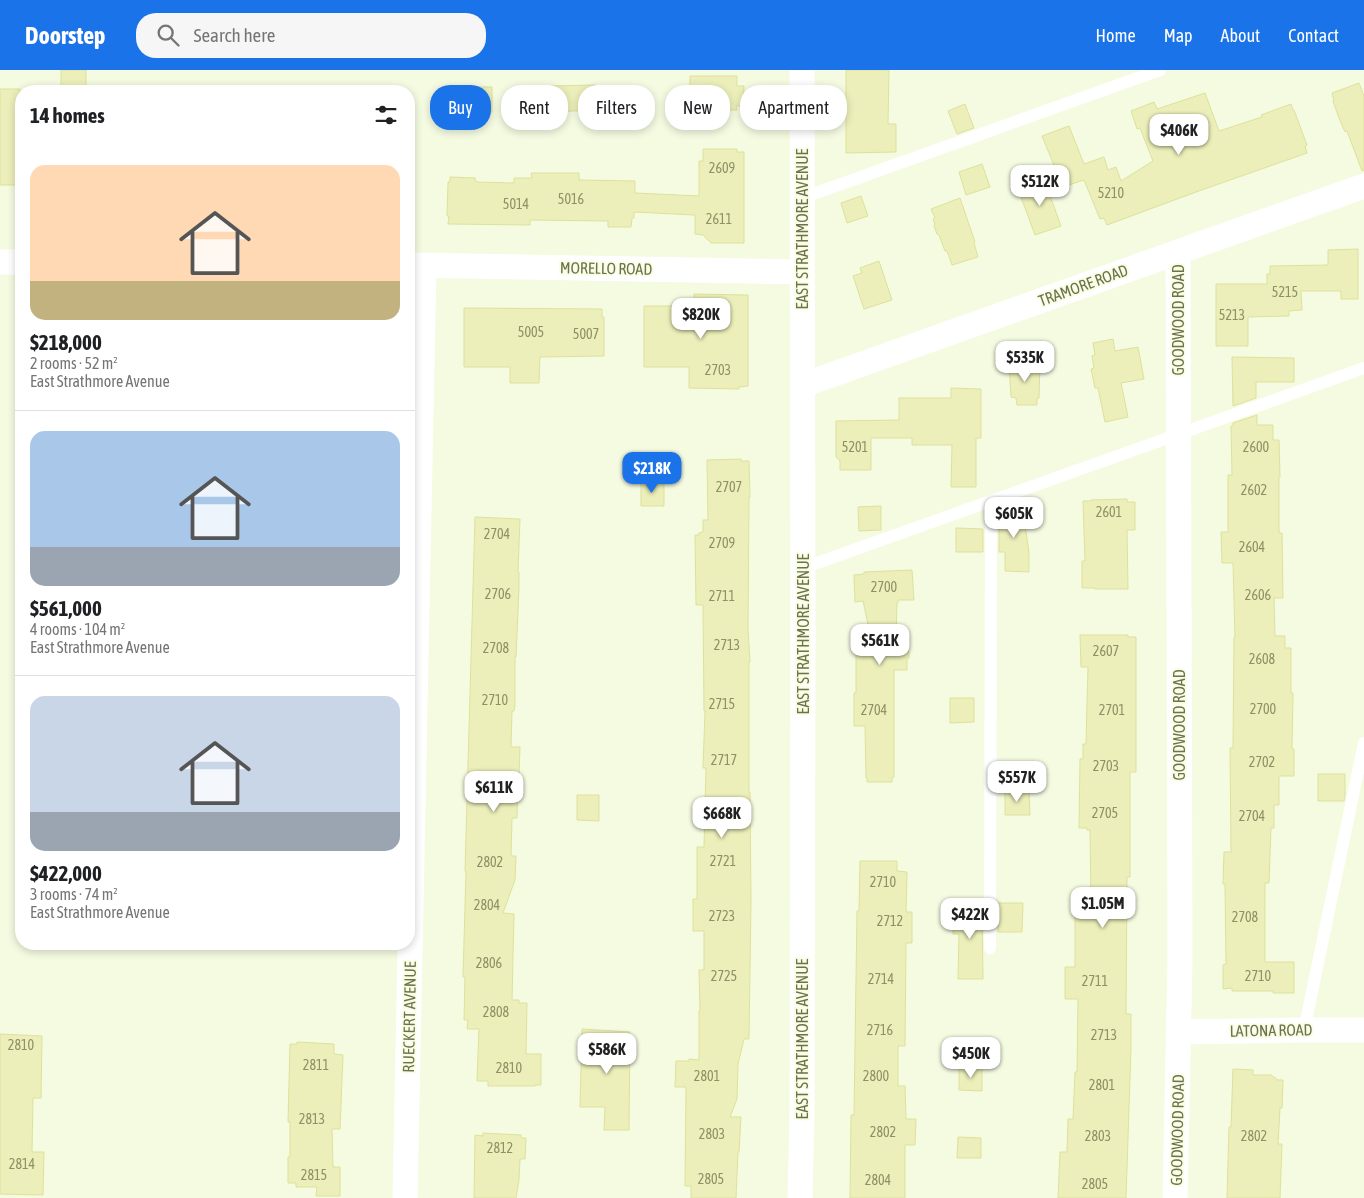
<!DOCTYPE html>
<html lang="en">
<head>
<meta charset="utf-8">
<style>
  :root { --surface:#fff; --page:#f6f6f6; --text:#202124; --muted:#757577; --line:#e0e0e0; --accent:#1a73e8 }
  body { margin:0; font-family:"Asap Condensed",sans-serif; background:var(--page); color:var(--text); height:100vh; display:flex; flex-direction:column; font-size:19px; white-space:nowrap }
  * { box-sizing:border-box; margin:0 }
  p { font-size:16px; color:var(--muted) }
  .icon { flex:none; width:28px; height:28px; fill:none; stroke:currentColor; stroke-width:2; stroke-linecap:round; stroke-linejoin:round }
  .map { position:relative; flex:1; overflow:hidden }
  .sheet { position:absolute; left:15px; top:15px; width:400px; height:865px; display:flex; flex-direction:column; background:var(--surface); border-radius:20px; box-shadow:0 2px 8px #0003 }
  .sheet>* { flex:none }
  .banner { position:absolute; left:430px; top:15px; width:475px; height:45px; display:flex; gap:10px }
  .price { position:absolute; translate:-50% -42px; padding:0 11px; border-radius:10px; background:#fff; color:#222; font-size:16px; line-height:32px; filter:drop-shadow(0 1px 2px #0008) }
  .price::after { content:''; position:absolute; left:50%; top:30px; width:15px; height:11px; margin-left:-8px; background:inherit; clip-path:polygon(0 0,100% 0,50% 100%) }
  .price.current { background:var(--accent); color:#fff }
  ul { padding:0; list-style:none }
  li { display:grid; align-content:center; gap:10px; height:265px; padding:0 15px }
  li+li { border-top:1px solid var(--line) }
  li span { display:grid; place-items:center; height:155px; border-radius:15px; color:#555 }
  li>.icon { margin-inline-start:auto }
  span .icon { width:90px; height:90px; fill:#fffc; stroke-width:1 }
  li b { font-size:21px }
  h2 { display:flex; justify-content:space-between; align-items:center; height:60px; padding:0 15px; font-size:21px }
  .pill { padding:0 18px; border-radius:20px; background:var(--surface); box-shadow:0 2px 8px #0003; font-size:18px; line-height:45px }
  .pill.current { background:var(--accent); color:#fff }
  header { display:flex; align-items:center; gap:30px; box-sizing:border-box; height:70px; padding:0 25px; background:var(--accent); color:#fff }
  header strong { font-size:24px }
  nav { display:flex; gap:28px; margin-inline-start:auto; font-size:18px }
  .search { width:350px; height:45px; background:var(--page); display:flex; align-items:center; gap:12px; box-sizing:border-box; padding:0 18px; border-radius:20px; color:var(--muted); font-size:19px }
  .map>svg:first-child { display:block }
  .building { fill:#ecefb9; stroke:#dee19b }
  .lines { fill:none; stroke-linecap:round; stroke-linejoin:round }
  .lane { stroke:#fff; stroke-width:12 }
  .street { stroke:#fff; stroke-width:25 }
  .labels { text-anchor:middle; dominant-baseline:central; stroke-width:4; stroke-linejoin:round; paint-order:stroke }
  .number-label { font-size:14px; fill:#8f9065 }
  .street-label { font-size:16px; fill:#707149; stroke:#f8fee6 }
</style>
</head>
<body>
<header>
<strong>Doorstep</strong>
<div class="search"><svg class="icon" aria-label="search" viewBox="0 0 24 24"><circle cx="10" cy="10" r="6"/><path d="M15 15l6 6"/></svg>Search here</div>
<nav><a>Home</a><a>Map</a><a>About</a><a>Contact</a></nav>
</header>
<div class="map">
<svg width="1364" height="1128" viewBox="0 0 1364 1128">
  <rect width="100%" height="100%" fill="#f4fbe1"/>
  <!-- building -->
  <path class="building" d="M 61,0 L 86,0 L 86,21 L 61,21 Z
    M 846,0 L 889,0 L 888,54 L 896,54 L 896,82 L 846,83 Z
    M 690,6 L 737,6 L 737,16 L 744,16 L 743,36 L 736,36 L 737,40 L 690,40 Z
    M 1359,13 L 1364,26 L 1364,100 L 1362,101 L 1347,61 L 1345,62 L 1339,48 L 1333,31 L 1334,31 L 1332,23 Z
    M 596,15 L 596,40 L 549,42 L 549,16 Z
    M 468,17 L 492,17 L 492,42 L 468,42 Z
    M 0,19 L 20,19 L 21,115 L 0,115 Z
    M 1205,23 L 1219,61 L 1262,47 L 1261,45 L 1291,34 L 1293,40 L 1294,40 L 1307,75 L 1305,76 L 1307,83 L 1196,122 L 1107,155 L 1104,148 L 1100,149 L 1084,110 L 1063,117 L 1042,66 L 1069,56 L 1084,94 L 1104,87 L 1108,100 L 1116,97 L 1121,111 L 1153,91 L 1140,58 L 1137,59 L 1131,41 L 1154,32 L 1157,39 Z
    M 965,34 L 974,58 L 957,64 L 948,41 Z
    M 703,79 L 737,79 L 737,82 L 744,82 L 744,173 L 711,173 L 703,165 L 695,164 L 695,145 L 634,142 L 634,148 L 632,148 L 631,157 L 608,157 L 608,151 L 530,150 L 530,155 L 448,154 L 449,146 L 447,146 L 448,112 L 450,112 L 450,107 L 475,108 L 476,112 L 514,113 L 514,108 L 532,108 L 531,103 L 579,103 L 579,110 L 635,111 L 635,123 L 699,126 L 699,91 L 703,91 Z
    M 982,94 L 990,117 L 966,125 L 959,102 Z
    M 1044,109 L 1061,156 L 1035,165 L 1018,119 Z
    M 861,126 L 868,146 L 847,153 L 841,133 Z
    M 960,128 L 975,172 L 974,173 L 978,187 L 952,195 L 947,181 L 945,181 L 939,165 L 937,164 L 934,156 L 935,154 L 933,149 L 935,148 L 931,139 Z
    M 1358,179 L 1358,229 L 1341,229 L 1341,221 L 1301,221 L 1302,240 L 1289,241 L 1289,246 L 1248,247 L 1248,276 L 1216,276 L 1216,214 L 1267,214 L 1267,204 L 1270,204 L 1270,196 L 1328,195 L 1328,180 Z
    M 879,191 L 892,230 L 864,239 L 853,206 L 862,203 L 860,198 Z
    M 694,224 L 748,225 L 748,316 L 739,317 L 739,319 L 689,318 L 689,297 L 644,297 L 644,236 L 694,236 Z
    M 464,238 L 602,239 L 602,247 L 604,247 L 604,286 L 540,287 L 539,313 L 510,313 L 510,297 L 464,297 Z
    M 1113,269 L 1115,281 L 1138,277 L 1144,309 L 1121,313 L 1128,347 L 1105,352 L 1098,318 L 1095,318 L 1091,299 L 1094,298 L 1092,286 L 1095,285 L 1093,273 Z
    M 1232,287 L 1294,288 L 1294,312 L 1256,312 L 1256,328 L 1233,336 Z
    M 1040,292 L 1039,328 L 1037,328 L 1037,335 L 1017,335 L 1016,328 L 1011,327 L 1009,293 Z
    M 951,318 L 981,319 L 981,368 L 976,368 L 976,417 L 951,417 L 952,375 L 912,375 L 912,368 L 871,368 L 871,400 L 840,400 L 840,391 L 836,387 L 836,351 L 899,350 L 899,328 L 951,328 Z
    M 1257,345 L 1257,355 L 1273,355 L 1273,370 L 1279,370 L 1280,407 L 1279,407 L 1279,463 L 1282,463 L 1283,528 L 1274,528 L 1275,566 L 1285,566 L 1285,578 L 1291,578 L 1291,623 L 1293,623 L 1292,679 L 1294,679 L 1294,706 L 1279,706 L 1279,735 L 1274,735 L 1274,758 L 1271,758 L 1269,813 L 1265,813 L 1265,892 L 1294,892 L 1294,923 L 1273,923 L 1273,921 L 1232,921 L 1232,918 L 1223,919 L 1223,895 L 1226,894 L 1225,814 L 1223,814 L 1224,782 L 1231,782 L 1230,678 L 1233,678 L 1234,567 L 1235,567 L 1233,493 L 1222,493 L 1221,462 L 1228,462 L 1228,405 L 1232,405 L 1231,356 L 1233,356 L 1233,353 Z
    M 741,389 L 741,391 L 749,391 L 750,427 L 749,427 L 748,559 L 750,592 L 749,592 L 749,722 L 750,722 L 751,831 L 749,969 L 744,969 L 738,994 L 737,1029 L 730,1047 L 741,1047 L 739,1082 L 738,1082 L 736,1128 L 691,1128 L 691,1116 L 685,1116 L 686,1017 L 675,1017 L 676,991 L 689,991 L 689,989 L 699,990 L 699,941 L 700,941 L 699,900 L 704,900 L 704,861 L 693,861 L 693,829 L 697,829 L 697,777 L 704,777 L 706,698 L 703,698 L 705,641 L 704,641 L 703,535 L 696,535 L 695,465 L 699,465 L 699,463 L 703,462 L 703,450 L 708,450 L 707,390 Z
    M 641,413 L 664,413 L 664,436 L 641,436 Z
    M 1127,429 L 1127,432 L 1135,432 L 1135,460 L 1127,460 L 1128,519 L 1095,519 L 1095,518 L 1082,518 L 1082,491 L 1085,491 L 1083,431 L 1090,431 L 1091,430 Z
    M 1022,435 L 1029,482 L 1029,502 L 1005,501 L 1005,482 L 999,482 L 999,459 L 1001,459 L 999,439 Z
    M 881,436 L 881,460 L 859,461 L 858,437 Z
    M 475,447 L 520,449 L 518,502 L 519,502 L 519,517 L 516,587 L 515,587 L 515,636 L 514,641 L 512,641 L 511,677 L 520,677 L 519,705 L 518,705 L 517,748 L 512,748 L 511,786 L 516,786 L 515,810 L 503,843 L 514,844 L 512,930 L 519,930 L 519,933 L 527,933 L 526,984 L 541,984 L 541,1015 L 535,1015 L 535,1016 L 488,1016 L 488,1011 L 477,1011 L 479,959 L 467,959 L 468,950 L 464,950 L 465,907 L 463,907 L 466,801 L 465,801 Z
    M 956,458 L 983,459 L 983,482 L 956,482 Z
    M 912,500 L 914,530 L 898,530 L 898,533 L 897,533 L 896,568 L 908,569 L 909,588 L 907,588 L 907,600 L 894,600 L 894,707 L 892,708 L 892,712 L 867,712 L 867,708 L 866,708 L 865,656 L 854,656 L 854,623 L 856,623 L 856,568 L 871,568 L 863,531 L 855,532 L 854,505 L 864,504 L 864,502 Z
    M 1080,565 L 1128,565 L 1128,567 L 1136,567 L 1136,702 L 1130,702 L 1130,807 L 1127,807 L 1126,944 L 1131,944 L 1131,978 L 1126,1128 L 1058,1128 L 1060,1082 L 1067,1082 L 1068,1049 L 1073,1049 L 1075,1002 L 1077,1002 L 1078,929 L 1065,929 L 1065,897 L 1075,897 L 1075,833 L 1091,833 L 1090,760 L 1087,760 L 1087,758 L 1079,758 L 1080,689 L 1083,689 L 1083,674 L 1086,674 L 1088,597 L 1081,597 Z
    M 950,628 L 974,628 L 974,652 L 950,653 Z
    M 1318,704 L 1345,704 L 1345,724 L 1344,731 L 1318,731 Z
    M 1029,720 L 1030,745 L 1005,745 L 1005,721 Z
    M 577,725 L 599,725 L 599,751 L 577,750 Z
    M 860,791 L 897,791 L 897,801 L 907,802 L 906,842 L 912,842 L 912,873 L 906,873 L 905,976 L 898,976 L 898,1016 L 905,1016 L 906,1049 L 916,1049 L 915,1075 L 905,1075 L 905,1128 L 850,1128 L 851,1045 L 854,1045 L 857,841 L 859,841 Z
    M 960,833 L 982,833 L 983,909 L 958,909 L 959,864 L 953,864 L 953,842 L 960,842 Z
    M 998,833 L 1023,833 L 1022,862 L 998,862 Z
    M 582,959 L 630,962 L 629,1060 L 604,1060 L 605,1037 L 580,1037 Z
    M 0,964 L 42,966 L 41,1028 L 33,1028 L 32,1082 L 44,1082 L 43,1125 L 0,1124 Z
    M 297,972 L 334,974 L 334,984 L 343,985 L 340,1059 L 332,1059 L 333,1097 L 340,1097 L 340,1126 L 316,1126 L 317,1117 L 296,1117 L 296,1113 L 288,1113 L 288,1087 L 290,1087 L 290,1052 L 288,1052 L 290,974 L 297,974 Z
    M 959,997 L 982,997 L 982,1021 L 959,1020 Z
    M 1233,999 L 1253,1000 L 1253,1005 L 1271,1005 L 1278,1010 L 1283,1010 L 1282,1038 L 1280,1038 L 1278,1074 L 1282,1074 L 1280,1128 L 1227,1128 L 1229,1057 L 1231,1057 Z
    M 483,1063 L 521,1065 L 521,1068 L 526,1068 L 525,1089 L 520,1089 L 519,1110 L 516,1128 L 474,1128 L 475,1065 L 483,1066 Z
    M 958,1067 L 981,1068 L 981,1088 L 957,1088 Z"/>
  <g class="lines">
    <!-- lane -->
    <path class="lane" d="M 802,128 L 1160,0
      M 803,498 L 1364,298
      M 990,878 L 991,431
      M 1304,960 L 1364,673"/>
    <!-- street -->
    <path class="street" d="M 0,192 L 21,192
      M 409,195 L 802,202
      M 803,315 L 1364,116
      M 1179,962 L 1304,960 L 1364,960
      M 405,1128 L 424,196
      M 800,1128 L 802,1049 L 803,564 L 802,0
      M 1175,1128 L 1180,889 L 1178,182"/>
  </g>
  <g class="labels">
    <!-- number labels -->
    <g class="number-label">
      <text x="722" y="98">2609</text>
      <text x="1111" y="123">5210</text>
      <text x="571" y="129">5016</text>
      <text x="516" y="134">5014</text>
      <text x="719" y="149">2611</text>
      <text x="1285" y="222">5215</text>
      <text x="1232" y="245">5213</text>
      <text x="531" y="262">5005</text>
      <text x="586" y="264">5007</text>
      <text x="718" y="300">2703</text>
      <text x="855" y="377">5201</text>
      <text x="1256" y="377">2600</text>
      <text x="729" y="417">2707</text>
      <text x="1254" y="420">2602</text>
      <text x="1109" y="442">2601</text>
      <text x="497" y="464">2704</text>
      <text x="722" y="473">2709</text>
      <text x="1252" y="477">2604</text>
      <text x="884" y="517">2700</text>
      <text x="498" y="524">2706</text>
      <text x="1258" y="525">2606</text>
      <text x="722" y="526">2711</text>
      <text x="727" y="575">2713</text>
      <text x="496" y="578">2708</text>
      <text x="1106" y="581">2607</text>
      <text x="1262" y="589">2608</text>
      <text x="495" y="630">2710</text>
      <text x="722" y="634">2715</text>
      <text x="1263" y="639">2700</text>
      <text x="874" y="640">2704</text>
      <text x="1112" y="640">2701</text>
      <text x="724" y="690">2717</text>
      <text x="1262" y="692">2702</text>
      <text x="1106" y="696">2703</text>
      <text x="1105" y="743">2705</text>
      <text x="1252" y="746">2704</text>
      <text x="723" y="791">2721</text>
      <text x="490" y="792">2802</text>
      <text x="883" y="812">2710</text>
      <text x="487" y="835">2804</text>
      <text x="722" y="846">2723</text>
      <text x="1245" y="847">2708</text>
      <text x="890" y="851">2712</text>
      <text x="489" y="893">2806</text>
      <text x="724" y="906">2725</text>
      <text x="1258" y="906">2710</text>
      <text x="881" y="909">2714</text>
      <text x="1095" y="911">2711</text>
      <text x="496" y="942">2808</text>
      <text x="880" y="960">2716</text>
      <text x="1104" y="965">2713</text>
      <text x="21" y="975">2810</text>
      <text x="316" y="995">2811</text>
      <text x="509" y="998">2810</text>
      <text x="707" y="1006">2801</text>
      <text x="876" y="1006">2800</text>
      <text x="1102" y="1015">2801</text>
      <text x="312" y="1049">2813</text>
      <text x="883" y="1062">2802</text>
      <text x="712" y="1064">2803</text>
      <text x="1098" y="1066">2803</text>
      <text x="1254" y="1066">2802</text>
      <text x="500" y="1078">2812</text>
      <text x="22" y="1094">2814</text>
      <text x="314" y="1105">2815</text>
      <text x="711" y="1109">2805</text>
      <text x="878" y="1110">2804</text>
      <text x="1095" y="1114">2805</text>
    </g>
    <!-- street labels -->
    <g class="street-label">
      <text transform="translate(802 159) rotate(-90)">EAST STRATHMORE AVENUE</text>
      <text transform="translate(606 198) rotate(1)">MORELLO ROAD</text>
      <text transform="translate(1083 215) rotate(-20)">TRAMORE ROAD</text>
      <text transform="translate(1178 250) rotate(-90)">GOODWOOD ROAD</text>
      <text transform="translate(803 564) rotate(-90)">EAST STRATHMORE AVENUE</text>
      <text transform="translate(1179 655) rotate(-90)">GOODWOOD ROAD</text>
      <text transform="translate(409 947) rotate(-89)">RUECKERT AVENUE</text>
      <text transform="translate(1271 960) rotate(-1)">LATONA ROAD</text>
      <text transform="translate(802 969) rotate(-90)">EAST STRATHMORE AVENUE</text>
      <text transform="translate(1177 1060) rotate(-89)">GOODWOOD ROAD</text>
    </g>
  </g>
</svg>
<b class="price" style="left:1179px;top:86px">$406K</b>
<b class="price" style="left:1040px;top:137px">$512K</b>
<b class="price" style="left:701px;top:270px">$820K</b>
<b class="price" style="left:1025px;top:313px">$535K</b>
<b class="price current" style="left:652px;top:424px">$218K</b>
<b class="price" style="left:1014px;top:469px">$605K</b>
<b class="price" style="left:880px;top:596px">$561K</b>
<b class="price" style="left:1017px;top:733px">$557K</b>
<b class="price" style="left:494px;top:743px">$611K</b>
<b class="price" style="left:722px;top:769px">$668K</b>
<b class="price" style="left:1103px;top:859px">$1.05M</b>
<b class="price" style="left:970px;top:870px">$422K</b>
<b class="price" style="left:607px;top:1005px">$586K</b>
<b class="price" style="left:971px;top:1009px">$450K</b>
<div class="banner">
<a class="pill current">Buy</a>
<a class="pill">Rent</a>
<a class="pill">Filters</a>
<a class="pill">New</a>
<a class="pill">Apartment</a>
</div>
<section class="sheet">
<h2>14 homes<svg class="icon" aria-label="filters" viewBox="0 0 24 24"><path d="M4 7h16M4 17h16"/><circle cx="9" cy="7" r="2"/><circle cx="15" cy="17" r="2"/></svg></h2>
<ul>
<li><span style="background:linear-gradient(#ffd9b3 75%,#c2b280 0)"><svg class="icon" aria-label="home" viewBox="0 0 24 24"><path d="M3 11l9-7 9 7M6 9v11h12V9"/></svg></span><div><b>$218,000</b><p>2 rooms · 52 m²</p><p>East Strathmore Avenue</p></div></li>
<li><span style="background:linear-gradient(#a9c7e8 75%,#9aa5b1 0)"><svg class="icon" aria-label="home" viewBox="0 0 24 24"><path d="M3 11l9-7 9 7M6 9v11h12V9"/></svg></span><div><b>$561,000</b><p>4 rooms · 104 m²</p><p>East Strathmore Avenue</p></div></li>
<li><span style="background:linear-gradient(#c9d6e8 75%,#9aa5b1 0)"><svg class="icon" aria-label="home" viewBox="0 0 24 24"><path d="M3 11l9-7 9 7M6 9v11h12V9"/></svg></span><div><b>$422,000</b><p>3 rooms · 74 m²</p><p>East Strathmore Avenue</p></div></li>
</ul>
</section>
</div>
</body>
</html>
